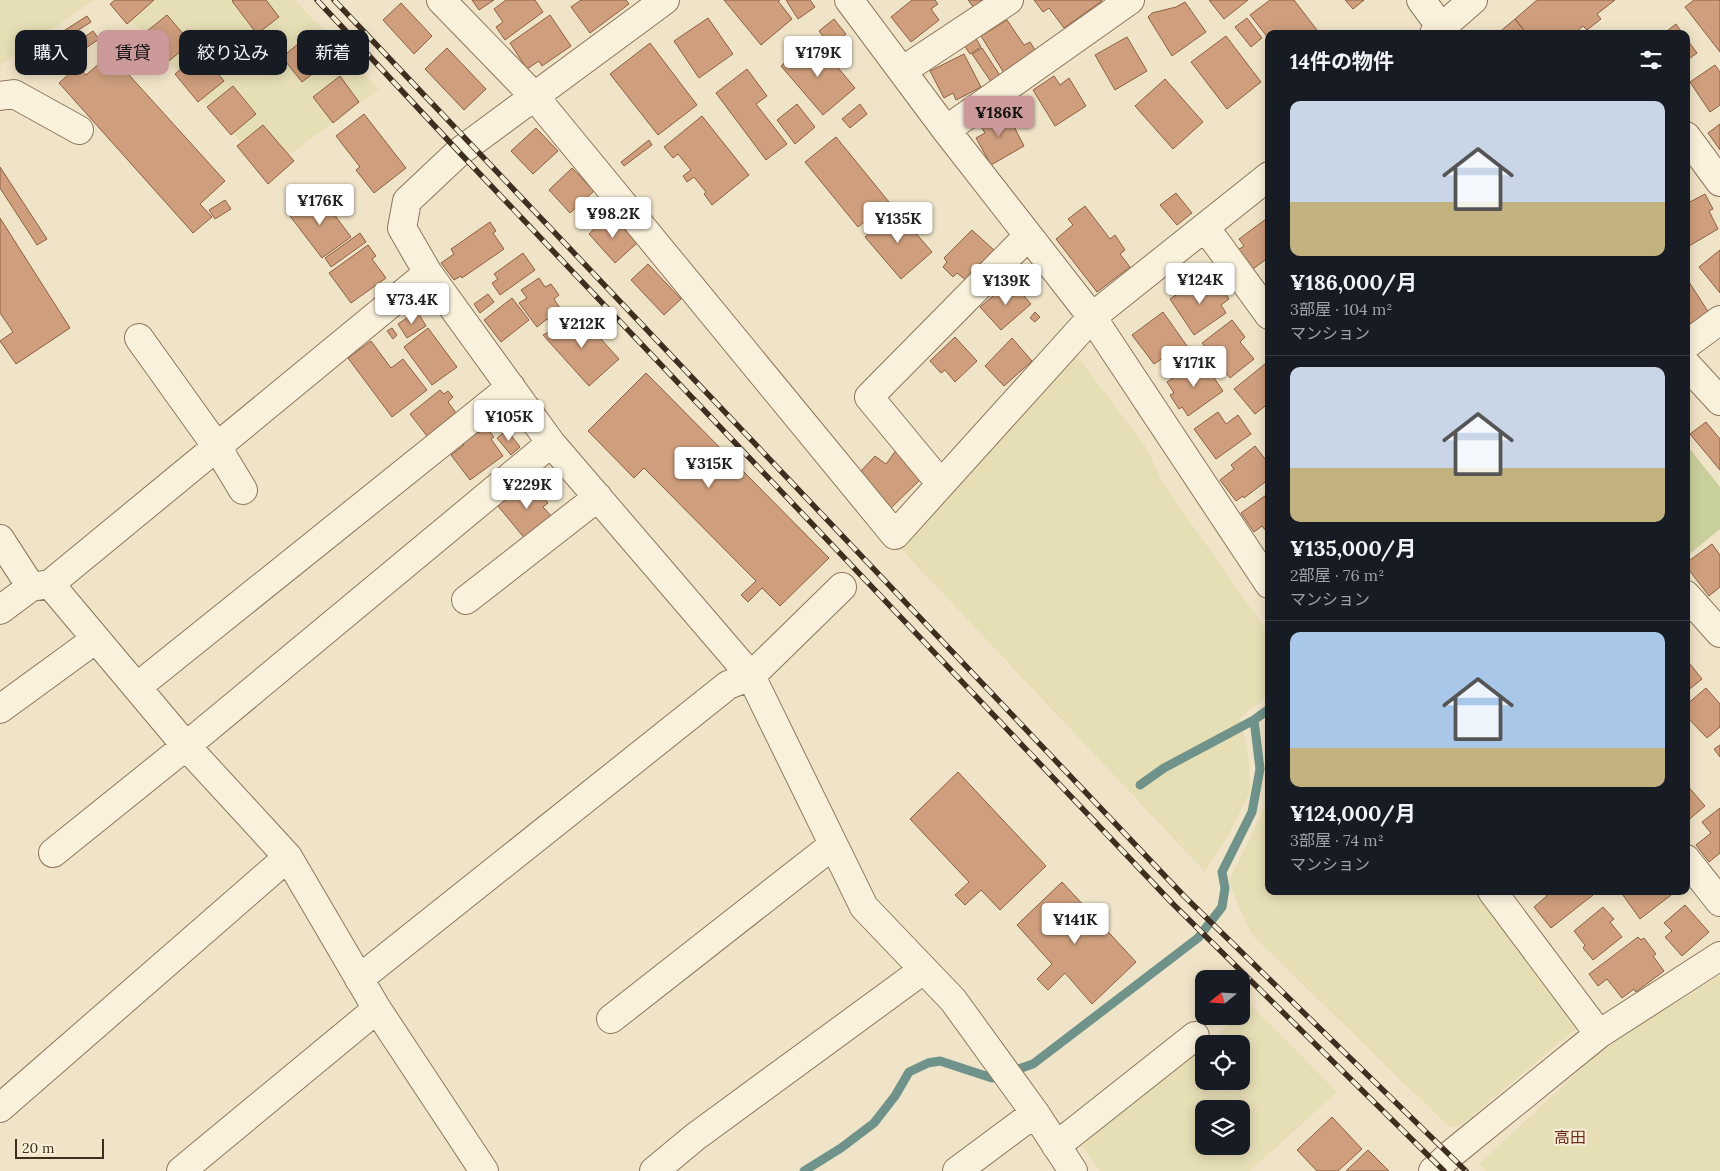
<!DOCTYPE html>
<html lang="ja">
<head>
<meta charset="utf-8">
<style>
  :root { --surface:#171b24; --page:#20242c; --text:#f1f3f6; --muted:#9ea1a6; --line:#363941; --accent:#cc999b }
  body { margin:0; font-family:Lora,"Noto Sans JP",serif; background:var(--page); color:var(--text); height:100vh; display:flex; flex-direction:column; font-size:19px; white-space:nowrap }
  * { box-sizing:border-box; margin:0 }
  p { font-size:16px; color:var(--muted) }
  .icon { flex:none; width:28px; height:28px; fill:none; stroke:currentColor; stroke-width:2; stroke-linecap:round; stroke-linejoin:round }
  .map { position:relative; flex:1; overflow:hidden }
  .panel { position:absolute; left:1265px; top:30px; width:425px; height:865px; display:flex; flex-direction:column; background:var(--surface); border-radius:10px; box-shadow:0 2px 12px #0003 }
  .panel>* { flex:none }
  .hud { position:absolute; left:15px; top:30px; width:475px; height:45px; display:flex; gap:10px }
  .needle { width:32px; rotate:252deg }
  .buttons { position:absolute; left:1195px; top:970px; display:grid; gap:10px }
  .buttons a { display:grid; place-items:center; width:55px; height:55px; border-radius:10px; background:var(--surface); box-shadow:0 2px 12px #0003; font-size:25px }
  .scale { position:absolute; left:15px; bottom:12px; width:89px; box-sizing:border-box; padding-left:5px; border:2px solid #3d2e20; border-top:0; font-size:14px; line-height:18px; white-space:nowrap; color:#3d2e20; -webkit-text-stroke:4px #f7eed8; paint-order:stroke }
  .price { position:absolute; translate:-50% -42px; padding:0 11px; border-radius:5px; background:#fff; color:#222; font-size:16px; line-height:32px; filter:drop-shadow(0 1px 2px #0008) }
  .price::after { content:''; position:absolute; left:50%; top:30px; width:15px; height:11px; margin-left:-8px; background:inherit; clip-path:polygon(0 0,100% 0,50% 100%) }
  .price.selected { background:var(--accent); color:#111 }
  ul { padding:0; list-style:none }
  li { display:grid; align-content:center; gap:10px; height:265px; padding:0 25px }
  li+li { border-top:1px solid var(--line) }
  li span { display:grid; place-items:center; height:155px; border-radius:10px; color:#555 }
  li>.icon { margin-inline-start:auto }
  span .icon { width:90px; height:90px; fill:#fffc; stroke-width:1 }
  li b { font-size:21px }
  h2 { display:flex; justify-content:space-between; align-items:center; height:60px; padding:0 25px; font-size:21px }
  .pill { padding:0 18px; border-radius:10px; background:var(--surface); box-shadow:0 2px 12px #0003; font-size:18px; line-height:45px }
  .pill.selected { background:var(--accent); color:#111 }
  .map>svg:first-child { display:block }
  .farmland { fill:#e6deb5; fill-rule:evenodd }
  .green { fill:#c9cf9b }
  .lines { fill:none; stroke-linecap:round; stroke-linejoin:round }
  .stream { stroke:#6f938a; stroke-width:9 }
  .building { fill:#cf9f7d; stroke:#8d5f41 }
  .street-casing { stroke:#8d765c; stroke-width:30 }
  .street { stroke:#faf1dc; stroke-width:28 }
  .rail-casing { stroke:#3d2e20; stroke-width:5.5 }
  .rail { stroke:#f7eed8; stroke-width:4; stroke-dasharray:11; stroke-linecap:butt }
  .labels { text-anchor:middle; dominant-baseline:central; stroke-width:4; stroke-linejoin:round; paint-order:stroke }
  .quarter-label { font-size:16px; fill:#6b2e1e; stroke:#f7eed8 }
</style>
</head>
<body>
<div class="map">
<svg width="1720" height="1171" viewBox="0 0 1720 1171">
  <rect width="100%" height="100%" fill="#f0e4c8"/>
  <!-- farmland -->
  <path class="farmland" d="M 0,0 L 94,0 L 0,66 Z
    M 112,0 L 295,0 L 379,89 L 267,171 Z
    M 1077,356 L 1146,447 L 1164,485 L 1269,634 L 1269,695 L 1240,718 L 1248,753 L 1251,790 L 1230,832 L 1205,872 L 901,549 Z
    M 1269,798 L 1269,891 L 1478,891 L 1583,1023 L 1461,1125 L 1449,1127 L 1253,936 L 1238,905 L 1229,881 Z
    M 1720,975 L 1720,1171 L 1486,1171 L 1479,1164 L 1604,1048 Z
    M 1252,1006 L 1337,1092 L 1250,1171 L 1100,1171 L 1082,1145 L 1204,1045 L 1204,1081 L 1241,1081 L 1241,1044 L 1206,1044 L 1239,1016 L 1241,1016 ZM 1204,1109 L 1241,1109 L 1241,1146 L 1204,1146 Z"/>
  <!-- green -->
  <path class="green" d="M 1686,444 L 1720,487 L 1720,529 L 1686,557 Z"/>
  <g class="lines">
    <!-- stream -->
    <path class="stream" d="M 1140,785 L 1164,768 L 1254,720
      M 804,1171 L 841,1148 L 874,1123 L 895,1096 L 909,1072 L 928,1063 L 940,1061 L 992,1078 L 1033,1064 L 1198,938 L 1222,907 L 1225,888 L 1222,872 L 1252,812 L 1260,769 L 1254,720 L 1269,709"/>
  </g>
  <!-- building -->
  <path class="building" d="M 115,0 L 154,0 L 127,24 L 110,4 Z
    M 233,0 L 266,0 L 279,17 L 257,34 L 232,1 Z
    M 472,0 L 494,0 L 479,10 Z
    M 506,0 L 535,0 L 543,12 L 505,40 L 496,27 L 503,22 L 494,9 Z
    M 581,0 L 626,0 L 629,4 L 590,33 L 571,7 Z
    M 724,0 L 780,0 L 778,1 L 792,19 L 761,45 Z
    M 786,0 L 810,0 L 815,7 L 798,19 Z
    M 912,0 L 935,0 L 938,4 L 931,9 L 939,20 L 911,42 L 891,17 Z
    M 968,0 L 984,0 L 974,8 Z
    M 1034,0 L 1101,0 L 1102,1 L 1064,28 L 1049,8 L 1043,12 Z
    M 1209,0 L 1248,0 L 1224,19 Z
    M 1270,0 L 1294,0 L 1320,34 L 1269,34 L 1269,39 L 1250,15 Z
    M 1345,0 L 1364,0 L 1353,9 Z
    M 1537,0 L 1615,0 L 1597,14 L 1601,19 L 1587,30 L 1583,26 L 1574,34 L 1527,34 L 1515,19 Z
    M 1694,0 L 1720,0 L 1720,52 L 1685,7 Z
    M 1185,2 L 1206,32 L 1172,56 L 1148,17 L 1152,13 L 1176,7 Z
    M 401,3 L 432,36 L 414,54 L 383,20 Z
    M 167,15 L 191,43 L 165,64 L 141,36 Z
    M 550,15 L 571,46 L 542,66 L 539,61 L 527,69 L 510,43 Z
    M 87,16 L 91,22 L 41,54 L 37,48 Z
    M 708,18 L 733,54 L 699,78 L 674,41 Z
    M 1247,18 L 1262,38 L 1251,47 L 1235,27 Z
    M 834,19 L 846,34 L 830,46 L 819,31 Z
    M 1515,19 L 1527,34 L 1497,34 Z
    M 1007,20 L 1024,45 L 1030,42 L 1037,53 L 1004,73 L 981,36 Z
    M 1676,24 L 1683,34 L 1663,34 Z
    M 93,31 L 99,39 L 70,59 L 64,51 Z
    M 308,36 L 328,62 L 302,82 L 282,57 Z
    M 1226,36 L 1261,82 L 1227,109 L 1191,62 Z
    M 975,37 L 981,47 L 970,54 L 964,45 Z
    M 1127,37 L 1147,71 L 1115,90 L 1095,55 Z
    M 1686,38 L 1697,53 L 1686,61 Z
    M 809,42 L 819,55 L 824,51 L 855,88 L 823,115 L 781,66 Z
    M 650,43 L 697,105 L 658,135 L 610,74 Z
    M 447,48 L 486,89 L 464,110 L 425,69 Z
    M 982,48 L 1003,80 L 994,86 L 972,54 Z
    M 200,53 L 224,81 L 198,102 L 175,74 Z
    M 110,54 L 225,181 L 200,204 L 212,217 L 193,233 L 59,83 L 78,66 L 86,75 Z
    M 964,54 L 981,87 L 956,100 L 953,93 L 944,98 L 930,71 Z
    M 1715,65 L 1720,72 L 1720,105 L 1710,112 L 1690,82 Z
    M 747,69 L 767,96 L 756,104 L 787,144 L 766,160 L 716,93 Z
    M 340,76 L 359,102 L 333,123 L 313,97 Z
    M 1054,76 L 1060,85 L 1069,78 L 1086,106 L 1055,126 L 1033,90 Z
    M 1165,79 L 1203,122 L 1173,149 L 1135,106 Z
    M 233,86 L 256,114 L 231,135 L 207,107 Z
    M 797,104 L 815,127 L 795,144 L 777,120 Z
    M 860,104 L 867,114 L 850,128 L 842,119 Z
    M 1006,111 L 1024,146 L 991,165 L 976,138 L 985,133 L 980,125 Z
    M 364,114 L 406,168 L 374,193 L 356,170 L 360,167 L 336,136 Z
    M 702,116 L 749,175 L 712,205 L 704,194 L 706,192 L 694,177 L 687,182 L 683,176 L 691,170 L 678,154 L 673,158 L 664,147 Z
    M 1720,124 L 1720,150 L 1708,133 Z
    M 263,125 L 294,161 L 268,184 L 237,146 Z
    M 536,128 L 558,151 L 533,174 L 511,151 Z
    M 836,137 L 889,202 L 858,227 L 805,162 Z
    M 649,140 L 652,145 L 624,166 L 621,162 Z
    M 0,167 L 47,239 L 37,245 L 0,188 Z
    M 572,168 L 594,191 L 570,213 L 549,190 Z
    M 1176,193 L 1192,213 L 1177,225 L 1160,205 Z
    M 319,194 L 351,237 L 322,258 L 290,216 Z
    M 1705,194 L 1713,209 L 1709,211 L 1718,229 L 1689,246 L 1686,241 L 1686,204 Z
    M 225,200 L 231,209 L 215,219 L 209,210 Z
    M 1085,206 L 1110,239 L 1115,235 L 1125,250 L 1120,254 L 1130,267 L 1097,292 L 1056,239 L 1073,225 L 1068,219 Z
    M 896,210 L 932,252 L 901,279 L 865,237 Z
    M 610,214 L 637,243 L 615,263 L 589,234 Z
    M 0,218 L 70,328 L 16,364 L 0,341 L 13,332 L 0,313 Z
    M 1266,219 L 1269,223 L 1269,257 L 1253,269 L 1238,250 L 1244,246 L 1239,239 Z
    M 490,222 L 496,231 L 493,233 L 504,249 L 462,278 L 461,276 L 454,280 L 441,263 L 454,254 L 451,249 Z
    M 972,230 L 995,251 L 967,281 L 957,273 L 953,277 L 943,267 L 947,262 L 944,258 Z
    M 360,233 L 366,242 L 331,267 L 325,258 Z
    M 368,245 L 376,256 L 372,259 L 386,278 L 351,303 L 329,273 Z
    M 1720,250 L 1720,293 L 1699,267 Z
    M 523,253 L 535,270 L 500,295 L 492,283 L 498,279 L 494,274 Z
    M 648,264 L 681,299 L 664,315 L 631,280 Z
    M 539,278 L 545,287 L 551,284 L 559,295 L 554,299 L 566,317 L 552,326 L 547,319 L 537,327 L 519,303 L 527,298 L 521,290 Z
    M 1201,279 L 1207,289 L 1218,282 L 1229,299 L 1221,305 L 1226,313 L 1194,335 L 1170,299 Z
    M 1687,279 L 1711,316 L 1689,331 L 1686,327 Z
    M 1011,281 L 1031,304 L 1001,330 L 980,307 Z
    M 488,294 L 494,302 L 480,313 L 474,304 Z
    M 512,298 L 529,320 L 501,342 L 484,320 Z
    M 417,311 L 426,326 L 407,338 L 398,324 Z
    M 1035,312 L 1040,317 L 1035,322 L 1030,318 Z
    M 1163,312 L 1187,346 L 1169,359 L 1166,356 L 1154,364 L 1132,335 Z
    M 580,316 L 619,359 L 589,386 L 543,335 Z
    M 1232,320 L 1245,337 L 1240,342 L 1254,359 L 1230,378 L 1202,343 Z
    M 392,328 L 397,335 L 393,339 L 387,331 Z
    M 428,328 L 457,367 L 432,385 L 404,347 Z
    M 955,337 L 977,361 L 955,382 L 945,370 L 941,373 L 930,361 Z
    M 1012,338 L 1032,361 L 1004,386 L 985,366 Z
    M 371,341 L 391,368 L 403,359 L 427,390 L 392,417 L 348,358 Z
    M 1201,359 L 1223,391 L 1188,416 L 1182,407 L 1179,409 L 1170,395 L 1174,393 L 1167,382 Z
    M 1265,364 L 1269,369 L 1269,403 L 1255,414 L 1234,389 Z
    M 646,373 L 829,558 L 780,606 L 762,588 L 748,602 L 741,595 L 756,581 L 644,468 L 634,478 L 588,431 Z
    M 440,390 L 444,394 L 448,391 L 453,397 L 448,402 L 456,413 L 427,436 L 410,414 Z
    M 1218,412 L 1226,424 L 1238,415 L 1251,434 L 1216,459 L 1194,429 Z
    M 1706,422 L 1720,439 L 1720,470 L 1690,434 Z
    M 486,427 L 494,437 L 491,439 L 503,456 L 470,480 L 451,455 L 464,445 L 461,440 L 475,430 L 478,433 Z
    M 507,430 L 520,447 L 511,455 L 497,438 Z
    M 1255,446 L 1269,464 L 1269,479 L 1244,498 L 1243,496 L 1236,501 L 1220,480 L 1234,469 L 1231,465 Z
    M 897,449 L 924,476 L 889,510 L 859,473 L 875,456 L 886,464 Z
    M 530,480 L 548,503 L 543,507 L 553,518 L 526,540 L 498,506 Z
    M 1269,493 L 1269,535 L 1262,526 L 1254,532 L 1241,513 Z
    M 1712,544 L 1720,555 L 1720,587 L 1709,596 L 1686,566 L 1686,563 Z
    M 1686,659 L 1702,679 L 1686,692 Z
    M 1706,688 L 1720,704 L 1720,727 L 1707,738 L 1686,716 L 1686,705 Z
    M 1720,745 L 1720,757 L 1714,749 Z
    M 958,772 L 1046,866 L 1000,910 L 981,890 L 965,905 L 955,895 L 969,882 L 910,819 Z
    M 1686,784 L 1705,806 L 1686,822 Z
    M 1720,808 L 1720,853 L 1709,862 L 1696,845 L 1711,833 L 1702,822 Z
    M 1062,882 L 1136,962 L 1092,1004 L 1065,973 L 1048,990 L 1037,979 L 1052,964 L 1017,925 Z
    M 1543,891 L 1590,891 L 1593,895 L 1551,928 L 1534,907 L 1547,896 Z
    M 1620,891 L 1675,891 L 1675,892 L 1640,919 Z
    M 1685,905 L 1709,932 L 1682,956 L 1665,937 L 1672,931 L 1664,923 Z
    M 1603,907 L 1614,919 L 1610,922 L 1622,937 L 1593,960 L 1583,948 L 1585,945 L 1574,931 Z
    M 1638,937 L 1641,940 L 1644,938 L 1656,954 L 1653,956 L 1664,971 L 1636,992 L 1634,989 L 1622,998 L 1607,979 L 1598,986 L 1589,974 Z
    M 1332,1117 L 1362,1149 L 1338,1171 L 1317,1171 L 1297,1150 Z
    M 1368,1150 L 1389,1171 L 1346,1171 Z"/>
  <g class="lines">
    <defs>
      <path id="street" d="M 441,0 L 535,97 L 895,535 L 1092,317 L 1269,176
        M 665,0 L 459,152 L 407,201 L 402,228 L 428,273 L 551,443 L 751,676 L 842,587
        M 849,0 L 946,130 L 1092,317 L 1269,584
        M 1421,0 L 1446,34
        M 1434,34 L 1473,0
        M 902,71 L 1009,0
        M 0,96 L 14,94 L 79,130
        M 946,130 L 1130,0
        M 1686,136 L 1720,182
        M 1205,227 L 1269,315
        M 139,338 L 217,447 L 243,490
        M 1686,345 L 1720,320
        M 1686,364 L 1720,401
        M 941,484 L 869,397 L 1028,236
        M 0,539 L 31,587
        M 50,584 L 186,746 L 288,857 L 377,1009 L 484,1171
        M 1686,595 L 1720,633
        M 466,600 L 598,497
        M 0,610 L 31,587 L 50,584 L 428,273
        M 137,687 L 511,387
        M 0,709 L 96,639
        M 53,853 L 186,746 L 551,443
        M 1686,859 L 1720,902
        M 1492,891 L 1599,1034
        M 359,979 L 728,685 L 751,676 L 864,907 L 953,1000 L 1035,1113 L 1073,1171
        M 611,1019 L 833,845
        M 0,1108 L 288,857
        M 1056,1146 L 1195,1036
        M 181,1171 L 377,1009
        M 654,1171 L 695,1137 L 923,970
        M 957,1171 L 1035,1113
        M 1433,1171 L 1450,1155 L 1599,1034 L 1720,956"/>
    </defs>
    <!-- street casing -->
    <use href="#street" class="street-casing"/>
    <!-- street -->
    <use href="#street" class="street"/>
    <defs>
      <path id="rail" d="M 317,0 L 459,152 L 1173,904 L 1444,1171
        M 334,0 L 1184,896 L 1466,1171"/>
    </defs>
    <!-- rail casing -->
    <use href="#rail" class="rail-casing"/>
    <!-- rail -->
    <use href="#rail" class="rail"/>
  </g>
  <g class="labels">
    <!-- quarter labels -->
    <g class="quarter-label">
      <text x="1570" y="1137">高田</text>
    </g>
  </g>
</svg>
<div class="buttons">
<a><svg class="needle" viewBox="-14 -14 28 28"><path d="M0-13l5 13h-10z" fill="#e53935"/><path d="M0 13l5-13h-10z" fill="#9ea1a6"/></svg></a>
<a><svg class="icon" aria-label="locate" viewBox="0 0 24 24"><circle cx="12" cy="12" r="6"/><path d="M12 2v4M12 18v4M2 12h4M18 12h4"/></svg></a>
<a><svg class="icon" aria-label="layers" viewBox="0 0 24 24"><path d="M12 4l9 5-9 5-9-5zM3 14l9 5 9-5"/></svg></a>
</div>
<div class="scale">20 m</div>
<b class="price" style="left:818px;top:78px">¥179K</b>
<b class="price selected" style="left:999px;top:138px">¥186K</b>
<b class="price" style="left:320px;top:226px">¥176K</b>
<b class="price" style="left:613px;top:239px">¥98.2K</b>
<b class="price" style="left:898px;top:244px">¥135K</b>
<b class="price" style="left:1200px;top:305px">¥124K</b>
<b class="price" style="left:1006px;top:306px">¥139K</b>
<b class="price" style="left:412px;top:325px">¥73.4K</b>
<b class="price" style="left:582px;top:349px">¥212K</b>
<b class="price" style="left:1194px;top:388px">¥171K</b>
<b class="price" style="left:509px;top:442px">¥105K</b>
<b class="price" style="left:709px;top:489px">¥315K</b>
<b class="price" style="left:527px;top:510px">¥229K</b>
<b class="price" style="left:1075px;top:945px">¥141K</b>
<div class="hud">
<a class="pill">購入</a>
<a class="pill selected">賃貸</a>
<a class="pill">絞り込み</a>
<a class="pill">新着</a>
</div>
<section class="panel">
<h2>14件の物件<svg class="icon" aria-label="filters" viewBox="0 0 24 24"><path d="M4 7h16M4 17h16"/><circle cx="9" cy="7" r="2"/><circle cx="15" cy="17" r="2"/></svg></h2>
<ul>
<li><span style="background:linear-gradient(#c9d6e8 65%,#c2b280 0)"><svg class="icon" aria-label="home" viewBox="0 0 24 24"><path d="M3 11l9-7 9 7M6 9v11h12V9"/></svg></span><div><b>¥186,000/月</b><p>3部屋 · 104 m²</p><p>マンション</p></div></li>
<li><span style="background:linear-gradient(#c9d6e8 65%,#c2b280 0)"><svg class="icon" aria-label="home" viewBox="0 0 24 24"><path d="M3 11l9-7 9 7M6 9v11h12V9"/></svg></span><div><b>¥135,000/月</b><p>2部屋 · 76 m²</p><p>マンション</p></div></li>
<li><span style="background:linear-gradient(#a9c7e8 75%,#c2b280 0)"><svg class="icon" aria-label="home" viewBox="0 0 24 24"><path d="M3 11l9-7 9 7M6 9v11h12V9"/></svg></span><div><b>¥124,000/月</b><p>3部屋 · 74 m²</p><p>マンション</p></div></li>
</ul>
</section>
</div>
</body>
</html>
